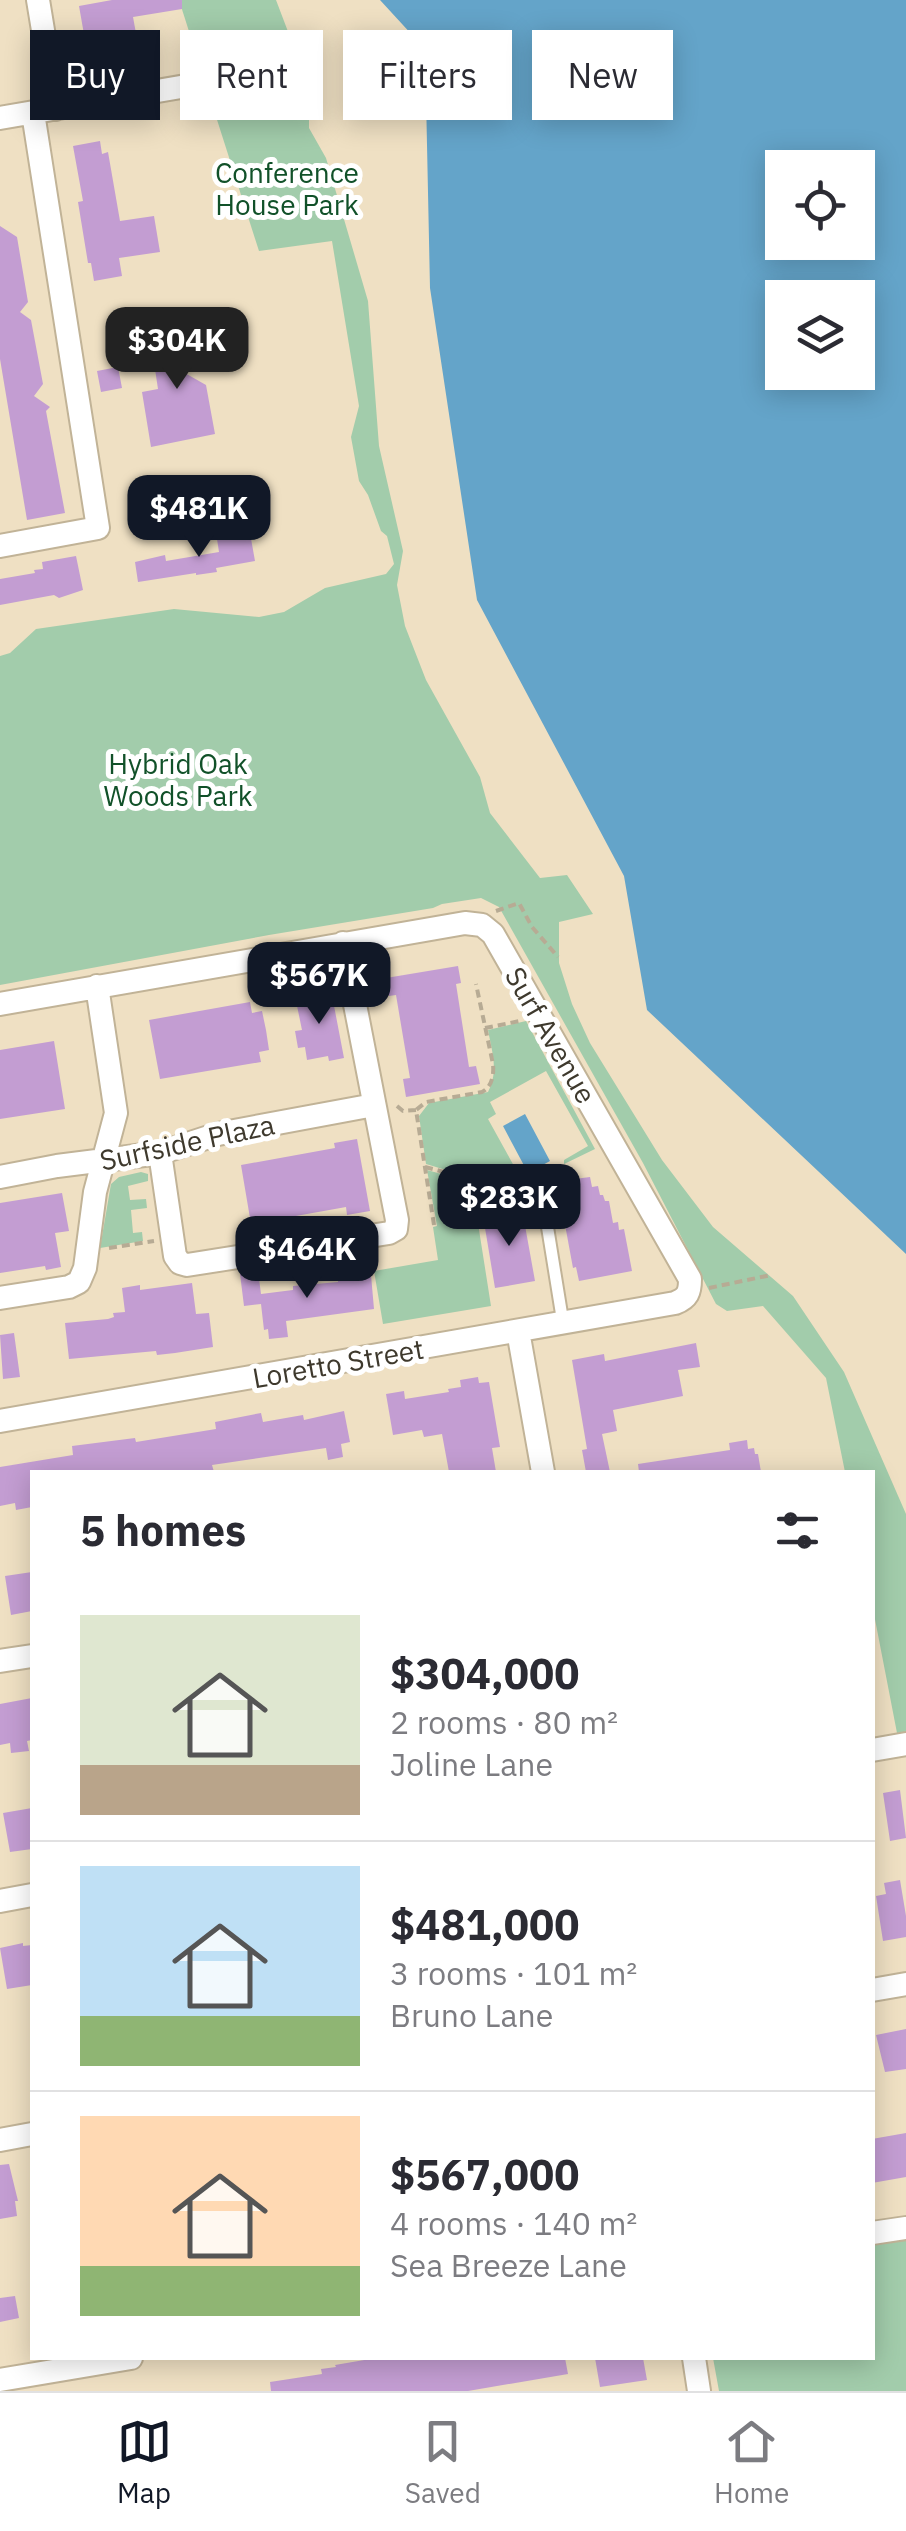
<!DOCTYPE html>
<html lang="en">
<head>
<meta charset="utf-8">
<style>
  :root { --surface:#fff; --page:#f7f7f7; --text:#2b2b33; --muted:#7c7c81; --line:#e1e1e2; --accent:#111827 }
  body { margin:0; font-family:"IBM Plex Sans",sans-serif; background:var(--page); color:var(--text); height:100vh; display:flex; flex-direction:column; font-size:38px; white-space:nowrap }
  * { box-sizing:border-box; margin:0 }
  p { font-size:32px; color:var(--muted) }
  .icon { flex:none; width:55px; height:55px; fill:none; stroke:currentColor; stroke-width:2; stroke-linecap:round; stroke-linejoin:round }
  .map { position:relative; flex:1; overflow:hidden }
  .side { position:absolute; left:30px; top:1470px; width:845px; height:890px; display:flex; flex-direction:column; background:var(--surface); border-radius:0px; box-shadow:0 5px 25px #0003 }
  .side>* { flex:none }
  .banner { position:absolute; left:30px; top:30px; width:848px; height:90px; display:flex; gap:20px }
  .controls { position:absolute; left:765px; top:150px; display:grid; gap:20px }
  .controls a { display:grid; place-items:center; width:110px; height:110px; border-radius:0px; background:var(--surface); box-shadow:0 5px 25px #0003; font-size:50px }
  .price { position:absolute; translate:-50% -85px; padding:0 22px; border-radius:20px; background:var(--accent); color:#fff; font-size:32px; line-height:65px; filter:drop-shadow(0 2px 5px #0008) }
  .price::after { content:''; position:absolute; left:50%; top:60px; width:30px; height:22px; margin-left:-15px; background:inherit; clip-path:polygon(0 0,100% 0,50% 100%) }
  .price.selected { background:#222; color:#fff }
  ul { padding:0; list-style:none }
  li { display:flex; align-items:center; gap:30px; height:250px; padding:0 50px }
  li+li { border-top:2px solid var(--line) }
  li span { display:grid; place-items:center; flex:none; width:280px; height:200px; border-radius:0px; color:#555 }
  li>.icon { margin-inline-start:auto }
  span .icon { width:120px; height:120px; fill:#fffc; stroke-width:1 }
  li b { font-size:42px }
  h2 { display:flex; justify-content:space-between; align-items:center; height:120px; padding:0 50px; font-size:42px }
  .chip { padding:0 35px; border-radius:0px; background:var(--surface); box-shadow:0 5px 25px #0003; font-size:35px; line-height:90px }
  .chip.selected { background:var(--accent); color:#fff }
  .dock { display:flex; justify-content:space-around; align-items:center; height:140px; border-top:2px solid var(--line); background:var(--surface); font-size:28px; color:var(--muted) }
  .dock a { display:grid; justify-items:center; gap:5px }
  .dock .selected { color:var(--accent) }
  .map>svg:first-child { display:block }
  .green { fill:#a2ccab }
  .water { fill:#64a4c9; fill-rule:evenodd }
  .building { fill:#c39dd2 }
  .lines { fill:none; stroke-linecap:round; stroke-linejoin:round }
  .lane-casing { stroke:#c1b397; stroke-width:15 }
  .street-casing { stroke:#c1b397; stroke-width:26 }
  .path { stroke:#b7ab94; stroke-width:4; stroke-dasharray:8 5; stroke-linecap:butt }
  .lane { stroke:#fff; stroke-width:11 }
  .street { stroke:#fff; stroke-width:22 }
  .labels { text-anchor:middle; dominant-baseline:central; stroke-width:10; stroke-linejoin:round; paint-order:stroke }
  .park-label { font-size:28px; fill:#115129; stroke:#fff }
  .street-label { font-size:28px; fill:#3e392d; stroke:#fff }
</style>
</head>
<body>
<div class="map">
<svg width="906" height="2391" viewBox="0 0 906 2391">
  <rect width="100%" height="100%" fill="#efe0c3"/>
  <!-- green -->
  <path class="green" d="M 179,0 L 276,0 L 295,50 L 309,99 L 309,128 L 326,158 L 368,301 L 379,446 L 403,551 L 397,585 L 405,626 L 426,680 L 480,777 L 490,813 L 540,878 L 567,875 L 593,914 L 559,922 L 559,963 L 572,1004 L 590,1043 L 662,1160 L 713,1227 L 793,1296 L 844,1372 L 906,1514 L 906,1732 L 897,1733 L 873,1609 L 872,1472 L 845,1472 L 826,1378 L 763,1306 L 727,1311 L 716,1304 L 643,1163 L 499,907 L 481,898 L 442,904 L 433,908 L 269,935 L 0,985 L 0,656 L 10,653 L 36,629 L 174,609 L 259,617 L 284,612 L 325,588 L 386,574 L 394,564 L 387,536 L 381,531 L 368,495 L 359,481 L 351,437 L 359,406 L 332,241 L 259,251 L 211,101 L 295,88 L 298,81 L 288,52 L 282,49 L 201,69 Z
    M 526,1021 L 595,1149 L 564,1164 L 564,1160 L 588,1146 L 546,1071 L 490,1102 L 496,1114 L 488,1119 L 519,1175 L 513,1177 L 509,1171 L 504,1170 L 466,1176 L 426,1164 L 419,1116 L 429,1103 L 488,1092 C 499,1071 492,1052 488,1030 Z
    M 427,1170 L 466,1181 L 501,1175 L 508,1180 L 476,1187 L 482,1215 L 477,1217 L 491,1306 L 383,1324 L 374,1271 L 438,1260 L 433,1227 L 437,1226 Z
    M 141,1172 L 148,1174 L 148,1181 L 128,1186 L 130,1200 L 146,1199 L 147,1208 L 131,1210 L 133,1233 L 142,1232 L 143,1241 L 100,1248 L 111,1184 L 119,1177 Z
    M 510,1182 L 519,1192 L 531,1194 L 534,1206 L 503,1211 L 497,1185 Z
    M 906,2239 L 906,2391 L 719,2391 L 713,2358 L 872,2358 L 873,2244 Z"/>
  <!-- water -->
  <path class="water" d="M 380,0 L 906,0 L 906,1254 L 647,1010 L 624,876 L 477,600 L 430,288 L 425,49 ZM 782,168 L 858,168 L 858,242 L 782,242 ZM 782,298 L 858,298 L 858,372 L 782,372 Z
    M 525,1114 L 550,1161 L 528,1173 L 503,1126 Z"/>
  <!-- building -->
  <path class="building" d="M 112,0 L 182,0 L 182,9 L 133,17 L 140,55 L 102,61 L 100,49 L 93,51 L 91,39 L 85,40 L 79,6 Z
    M 100,141 L 102,154 L 108,152 L 120,221 L 154,216 L 160,252 L 119,258 L 122,276 L 94,281 L 91,263 L 88,263 L 78,202 L 83,201 L 73,146 Z
    M 0,226 L 17,237 L 28,302 L 20,312 L 31,320 L 43,384 L 34,396 L 50,407 L 46,411 L 65,513 L 27,520 L 0,359 Z
    M 198,329 L 202,359 L 169,364 L 206,385 L 215,434 L 151,447 L 142,392 L 158,389 L 150,336 Z
    M 118,367 L 122,388 L 101,392 L 97,371 Z
    M 250,533 L 255,561 L 216,568 L 217,572 L 196,575 L 196,573 L 138,582 L 135,562 L 165,555 L 166,561 L 219,552 L 217,539 Z
    M 76,556 L 83,590 L 59,598 L 54,595 L 0,605 L 0,579 L 35,573 L 34,570 L 43,569 L 42,562 Z
    M 458,966 L 461,983 L 456,984 L 469,1067 L 476,1066 L 480,1084 L 406,1097 L 403,1079 L 410,1078 L 396,995 L 389,996 L 386,978 Z
    M 331,990 L 344,1058 L 329,1061 L 328,1056 L 307,1060 L 305,1047 L 298,1048 L 295,1031 L 302,1030 L 296,1001 L 309,999 L 308,995 Z
    M 250,1002 L 252,1013 L 262,1011 L 266,1030 L 269,1050 L 259,1052 L 261,1062 L 160,1079 L 149,1020 Z
    M 54,1041 L 65,1109 L 0,1119 L 0,1050 Z
    M 357,1139 L 370,1211 L 347,1215 L 346,1207 L 251,1224 L 241,1165 L 335,1148 L 334,1143 Z
    M 590,1177 L 592,1187 L 598,1186 L 600,1195 L 603,1195 L 605,1201 L 609,1201 L 613,1223 L 618,1222 L 619,1230 L 624,1229 L 632,1271 L 579,1281 L 576,1267 L 573,1268 L 561,1203 L 534,1208 L 530,1185 Z
    M 62,1193 L 69,1231 L 55,1233 L 61,1267 L 46,1270 L 45,1266 L 0,1273 L 0,1203 Z
    M 522,1209 L 535,1281 L 495,1288 L 483,1216 Z
    M 258,1271 L 261,1294 L 293,1290 L 293,1286 L 338,1282 L 338,1278 L 371,1275 L 374,1309 L 286,1321 L 288,1337 L 269,1339 L 268,1329 L 264,1330 L 261,1304 L 244,1306 L 240,1274 Z
    M 192,1283 L 196,1314 L 209,1313 L 213,1347 L 175,1353 L 157,1355 L 156,1351 L 69,1359 L 65,1323 L 108,1319 L 114,1317 L 113,1313 L 125,1312 L 122,1288 L 140,1285 L 140,1290 Z
    M 14,1333 L 20,1377 L 3,1379 L 0,1335 Z
    M 696,1343 L 700,1367 L 678,1370 L 683,1396 L 613,1410 L 617,1431 L 602,1434 L 610,1472 L 586,1472 L 582,1450 L 587,1449 L 572,1360 L 604,1354 L 605,1361 Z
    M 478,1377 L 479,1383 L 489,1382 L 500,1447 L 492,1448 L 496,1472 L 449,1472 L 442,1434 L 424,1437 L 422,1430 L 393,1435 L 386,1394 L 404,1391 L 405,1399 L 449,1392 L 448,1389 L 461,1387 L 460,1380 Z
    M 344,1411 L 350,1442 L 341,1444 L 343,1457 L 328,1460 L 326,1448 L 212,1465 L 214,1472 L 32,1472 L 32,1507 L 16,1510 L 15,1503 L 0,1506 L 0,1467 L 73,1455 L 72,1446 L 135,1438 L 136,1442 L 216,1429 L 215,1422 L 261,1413 L 263,1422 L 303,1415 L 304,1420 Z
    M 747,1440 L 748,1449 L 754,1448 L 755,1454 L 758,1454 L 761,1472 L 639,1472 L 638,1464 L 730,1450 L 729,1443 Z
    M 32,1572 L 32,1611 L 11,1615 L 5,1576 Z
    M 32,1698 L 32,1740 L 27,1741 L 29,1751 L 11,1753 L 10,1743 L 0,1745 L 0,1704 Z
    M 900,1790 L 906,1838 L 890,1841 L 883,1793 Z
    M 32,1808 L 32,1849 L 10,1852 L 3,1813 Z
    M 900,1880 L 906,1916 L 906,1937 L 883,1941 L 876,1896 L 886,1894 L 884,1883 Z
    M 23,1943 L 23,1946 L 32,1945 L 32,1985 L 7,1989 L 0,1948 Z
    M 906,2029 L 906,2069 L 885,2072 L 876,2035 Z
    M 906,2133 L 906,2177 L 872,2183 L 872,2139 Z
    M 9,2164 L 18,2201 L 15,2201 L 17,2216 L 0,2219 L 0,2165 Z
    M 15,2296 L 19,2318 L 0,2322 L 0,2298 Z
    M 376,2358 L 565,2358 L 568,2374 L 468,2391 L 271,2391 L 270,2382 L 322,2374 L 321,2369 L 336,2367 L 335,2365 Z
    M 595,2358 L 643,2358 L 647,2380 L 600,2387 Z"/>
  <g class="lines">
    <defs>
      <path id="lane" d="M 547,1224 L 563,1323"/>
      <path id="street" d="M 38,0 L 56,109
        M 0,118 L 268,72
        M 0,546 L 98,528 L 33,113
        M 0,1004 L 465,923 L 482,925 L 493,934 L 690,1279 C 690,1292 688,1298 675,1303 L 0,1421
        M 160,1153 L 175,1256 L 180,1263 L 187,1265 L 389,1233 L 396,1229 L 397,1220 L 343,943
        M 0,1177 L 57,1166 L 160,1153 L 218,1134 L 374,1105
        M 0,1298 L 69,1287 L 79,1282 L 85,1268 L 95,1192 L 116,1113 L 97,986
        M 518,1331 L 543,1472
        M 0,1661 L 32,1656
        M 872,1750 L 906,1744
        M 0,1901 L 32,1895
        M 872,1990 L 906,1984
        M 0,2140 L 32,2134
        M 872,2233 L 906,2228
        M 694,2358 L 699,2391
        M 0,2380 L 131,2358"/>
    </defs>
    <!-- lane casing -->
    <use href="#lane" class="lane-casing"/>
    <!-- street casing -->
    <use href="#street" class="street-casing"/>
    <!-- path -->
    <path class="path" d="M 496,911 L 519,903 L 532,927 L 558,957
      M 485,1028 L 520,1021
      M 397,1106 L 403,1111 L 416,1110
      M 425,1167 L 467,1178 L 506,1172 L 520,1189 L 530,1192
      M 497,1184 L 520,1177
      M 434,1225 L 416,1110 L 426,1102 L 482,1092 C 492,1087 494,1075 493,1064 L 476,984
      M 109,1248 L 154,1241
      M 709,1288 L 771,1275"/>
    <!-- lane -->
    <use href="#lane" class="lane"/>
    <!-- street -->
    <use href="#street" class="street"/>
  </g>
  <g class="labels">
    <!-- park labels -->
    <g class="park-label">
      <text x="287" y="172">Conference<tspan x="287" dy="32">House Park</tspan></text>
      <text x="178" y="763">Hybrid Oak<tspan x="178" dy="32">Woods Park</tspan></text>
    </g>
    <!-- street labels -->
    <g class="street-label">
      <text transform="translate(551 1035) rotate(60)">Surf Avenue</text>
      <text transform="translate(187 1142) rotate(-12)">Surfside Plaza</text>
      <text transform="translate(338 1363) rotate(-10)">Loretto Street</text>
    </g>
  </g>
</svg>
<div class="controls">
<a><svg class="icon" aria-label="locate" viewBox="0 0 24 24"><circle cx="12" cy="12" r="6"/><path d="M12 2v4M12 18v4M2 12h4M18 12h4"/></svg></a>
<a><svg class="icon" aria-label="layers" viewBox="0 0 24 24"><path d="M12 4l9 5-9 5-9-5zM3 14l9 5 9-5"/></svg></a>
</div>
<b class="price selected" style="left:177px;top:392px">$304K</b>
<b class="price" style="left:199px;top:560px">$481K</b>
<b class="price" style="left:319px;top:1027px">$567K</b>
<b class="price" style="left:509px;top:1249px">$283K</b>
<b class="price" style="left:307px;top:1301px">$464K</b>
<div class="banner">
<a class="chip selected">Buy</a>
<a class="chip">Rent</a>
<a class="chip">Filters</a>
<a class="chip">New</a>
</div>
<section class="side">
<h2>5 homes<svg class="icon" aria-label="filters" viewBox="0 0 24 24"><path d="M4 7h16M4 17h16"/><circle cx="9" cy="7" r="2"/><circle cx="15" cy="17" r="2"/></svg></h2>
<ul>
<li><span style="background:linear-gradient(#dfe7d0 75%,#b9a48a 0)"><svg class="icon" aria-label="home" viewBox="0 0 24 24"><path d="M3 11l9-7 9 7M6 9v11h12V9"/></svg></span><div><b>$304,000</b><p>2 rooms · 80 m²</p><p>Joline Lane</p></div></li>
<li><span style="background:linear-gradient(#bfe0f5 75%,#8fb573 0)"><svg class="icon" aria-label="home" viewBox="0 0 24 24"><path d="M3 11l9-7 9 7M6 9v11h12V9"/></svg></span><div><b>$481,000</b><p>3 rooms · 101 m²</p><p>Bruno Lane</p></div></li>
<li><span style="background:linear-gradient(#ffd9b3 75%,#8fb573 0)"><svg class="icon" aria-label="home" viewBox="0 0 24 24"><path d="M3 11l9-7 9 7M6 9v11h12V9"/></svg></span><div><b>$567,000</b><p>4 rooms · 140 m²</p><p>Sea Breeze Lane</p></div></li>
</ul>
</section>
</div>
<nav class="dock">
<a class="selected"><svg class="icon" aria-label="map" viewBox="0 0 24 24"><path d="M3 6l6-2 6 2 6-2v14l-6 2-6-2-6 2zM9 4v14M15 6v14"/></svg>Map</a>
<a><svg class="icon" aria-label="saved" viewBox="0 0 24 24"><path d="M7 4h10v16l-5-4-5 4z"/></svg>Saved</a>
<a><svg class="icon" aria-label="home" viewBox="0 0 24 24"><path d="M3 11l9-7 9 7M6 9v11h12V9"/></svg>Home</a>
</nav>
</body>
</html>
